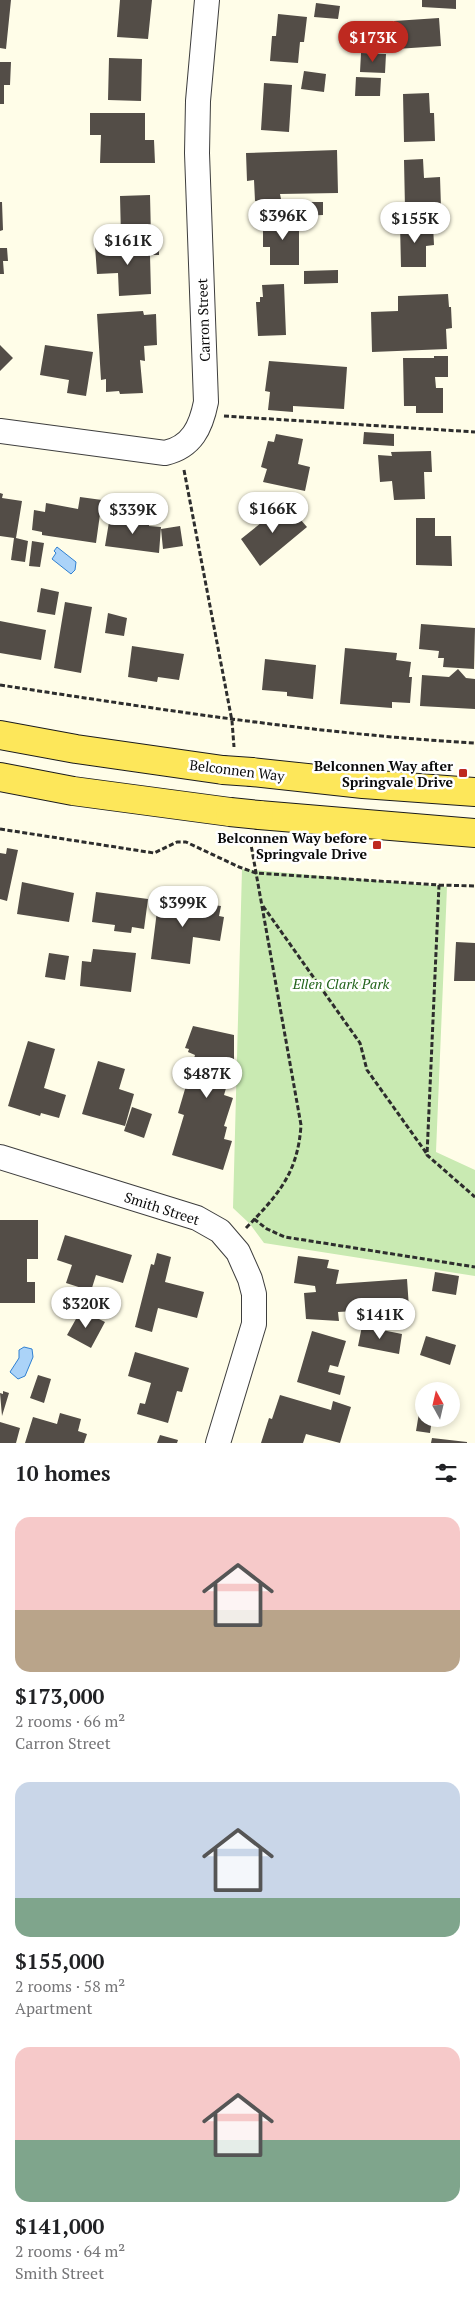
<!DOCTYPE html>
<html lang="en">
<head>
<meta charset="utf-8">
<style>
  :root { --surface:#fff; --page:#f2f2f2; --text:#202124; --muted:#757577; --accent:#be2920 }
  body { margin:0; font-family:"PT Serif",serif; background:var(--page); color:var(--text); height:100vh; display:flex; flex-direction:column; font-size:19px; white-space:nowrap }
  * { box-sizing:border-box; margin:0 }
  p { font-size:16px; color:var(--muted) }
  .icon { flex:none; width:28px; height:28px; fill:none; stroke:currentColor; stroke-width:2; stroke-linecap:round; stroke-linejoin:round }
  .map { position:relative; height:1443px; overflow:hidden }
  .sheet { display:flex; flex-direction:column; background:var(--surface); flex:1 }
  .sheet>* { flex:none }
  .needle { width:32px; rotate:352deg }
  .fabs { position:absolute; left:415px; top:1382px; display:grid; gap:10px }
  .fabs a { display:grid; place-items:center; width:45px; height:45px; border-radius:50%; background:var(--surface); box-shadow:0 2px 8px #0003; font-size:25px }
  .price { position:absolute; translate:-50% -42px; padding:0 11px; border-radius:18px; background:#fff; color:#222; font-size:16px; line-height:32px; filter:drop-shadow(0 1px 2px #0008) }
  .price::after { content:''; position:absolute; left:50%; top:30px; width:15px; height:11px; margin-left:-8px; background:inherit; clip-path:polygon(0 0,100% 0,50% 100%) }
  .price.current { background:var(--accent); color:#fff }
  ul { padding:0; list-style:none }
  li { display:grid; align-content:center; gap:10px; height:265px; padding:0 15px }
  li span { display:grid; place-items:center; height:155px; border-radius:15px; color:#555 }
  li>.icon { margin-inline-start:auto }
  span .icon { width:90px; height:90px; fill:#fffc; stroke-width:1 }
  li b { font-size:21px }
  h2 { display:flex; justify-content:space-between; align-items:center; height:60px; padding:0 15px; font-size:21px }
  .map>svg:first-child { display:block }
  .green { fill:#c9eab2 }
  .water { fill:#abd3f8; stroke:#3080d1 }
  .building { fill:#534d47 }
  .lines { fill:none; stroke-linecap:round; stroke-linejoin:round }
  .street-casing { stroke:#3e3e3e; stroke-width:26 }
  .primary-casing { stroke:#1c1c1c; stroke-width:30 }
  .path { stroke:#2d2d2d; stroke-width:3; stroke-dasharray:5 2.5; stroke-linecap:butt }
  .street { stroke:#fff; stroke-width:24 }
  .primary { stroke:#fde75a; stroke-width:28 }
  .primary-bridge-casing { stroke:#1c1c1c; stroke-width:30; stroke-linecap:butt }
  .primary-bridge { stroke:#fde75a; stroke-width:28 }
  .poi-dot { fill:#be2920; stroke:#fff; stroke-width:2 }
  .labels { text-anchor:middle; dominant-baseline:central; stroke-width:5; stroke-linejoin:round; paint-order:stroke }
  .street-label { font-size:14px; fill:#0b0b0b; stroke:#fff }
  .poi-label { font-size:14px; font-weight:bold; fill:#0b0b0b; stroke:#fff; text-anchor:end }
  .park-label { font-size:14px; font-style:italic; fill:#22631a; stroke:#fff }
</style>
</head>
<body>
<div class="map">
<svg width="475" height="1443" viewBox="0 0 475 1443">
  <rect width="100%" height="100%" fill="#fffde8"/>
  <!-- green -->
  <path class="green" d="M 242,869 L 447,887 L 436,1152 L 475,1170 L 475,1276 L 264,1243 L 250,1224 L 233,1208 Z"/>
  <!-- water -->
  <path class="water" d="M 57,547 L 76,562 L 75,570 L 71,574 L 52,559 L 56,553 L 54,551 Z
    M 24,1347 L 32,1349 L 33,1357 L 25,1376 L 18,1379 L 10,1372 L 19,1358 L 19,1350 Z"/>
  <!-- building -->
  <path class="building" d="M 0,0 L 11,0 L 6,49 L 0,48 Z
    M 120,0 L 152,0 L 148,39 L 117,37 Z
    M 422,0 L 456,0 L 456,9 L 422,7 Z
    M 316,3 L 340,6 L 338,19 L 314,17 Z
    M 278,14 L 307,17 L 304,42 L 300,42 L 298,63 L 270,61 L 272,36 L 276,36 Z
    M 439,18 L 441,46 L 396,49 L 394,21 Z
    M 361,53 L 386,54 L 385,73 L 360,72 Z
    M 109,58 L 142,59 L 141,101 L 108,100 Z
    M 0,62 L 11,62 L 10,85 L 4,85 L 4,104 L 0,104 Z
    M 304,71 L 326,74 L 324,92 L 301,89 Z
    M 356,77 L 381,78 L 380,96 L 355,96 Z
    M 264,83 L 292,85 L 289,132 L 261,130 Z
    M 429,93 L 430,113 L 434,113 L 435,141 L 404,142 L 403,94 Z
    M 90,113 L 145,113 L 145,140 L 154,140 L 155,163 L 100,163 L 101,135 L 90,135 Z
    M 337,150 L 338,193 L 280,194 L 281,199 L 255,201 L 254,180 L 247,181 L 246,153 Z
    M 423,159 L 424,178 L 440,177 L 441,207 L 405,208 L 404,160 Z
    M 150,195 L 151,236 L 121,237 L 120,196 Z
    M 0,202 L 2,202 L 3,230 L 0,231 Z
    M 301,202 L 323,202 L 323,215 L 301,216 Z
    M 299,217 L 299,265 L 270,265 L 270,247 L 263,247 L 263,226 L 268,226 L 268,218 Z
    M 425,223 L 425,225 L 433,225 L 434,245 L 426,246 L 426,267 L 401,267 L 400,224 Z
    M 159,242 L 159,255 L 150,255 L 151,294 L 119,296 L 118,273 L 97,274 L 95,246 L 127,245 L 127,255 L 132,255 L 132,243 Z
    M 0,248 L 7,248 L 8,261 L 3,261 L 4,274 L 0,274 Z
    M 338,270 L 338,283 L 304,284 L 304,271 Z
    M 284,284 L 286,335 L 258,336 L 256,302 L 260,302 L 260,297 L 263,297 L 262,285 Z
    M 448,294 L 449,307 L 451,307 L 452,328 L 446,329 L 447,349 L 372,352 L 371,312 L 398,311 L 398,296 Z
    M 143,311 L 144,315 L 156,314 L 157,345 L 144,346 L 145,361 L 140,360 L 143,393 L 120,394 L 119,391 L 106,392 L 106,379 L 101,380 L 97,314 Z
    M 0,345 L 13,358 L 0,371 Z
    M 45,345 L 93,352 L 86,396 L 67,393 L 69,380 L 40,375 Z
    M 434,356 L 448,356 L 448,377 L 435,377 L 436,388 L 443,388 L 443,413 L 416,413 L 416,406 L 404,406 L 403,358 L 434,358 Z
    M 269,361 L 347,367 L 344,409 L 293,406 L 293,412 L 268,410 L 270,392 L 265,391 Z
    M 364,432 L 394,434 L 394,446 L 363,444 Z
    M 276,434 L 303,439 L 298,464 L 310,467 L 305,491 L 263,482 L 267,469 L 261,467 L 268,441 L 274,442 Z
    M 431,451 L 432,472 L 424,472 L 425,499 L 394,500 L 392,481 L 380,482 L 378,455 L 392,456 L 391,452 Z
    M 0,493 L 3,494 L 2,498 L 22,501 L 16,538 L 28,541 L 25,562 L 11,560 L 14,538 L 0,536 Z
    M 80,497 L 102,500 L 96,543 L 42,535 L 42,532 L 32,530 L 34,510 L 45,512 L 46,503 L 78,509 Z
    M 286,503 L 307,527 L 260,566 L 241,539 Z
    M 110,516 L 149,522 L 149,526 L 161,527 L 159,553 L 105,546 Z
    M 416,518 L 435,518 L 435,536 L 451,536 L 452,566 L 416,565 Z
    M 180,526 L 183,546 L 163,549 L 161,529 Z
    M 32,541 L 44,543 L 40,567 L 29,566 Z
    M 41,588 L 59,592 L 55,615 L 37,612 Z
    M 65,602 L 92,607 L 81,673 L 54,668 Z
    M 108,613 L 127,618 L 124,636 L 105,633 Z
    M 0,621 L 46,630 L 41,660 L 0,653 Z
    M 421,624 L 475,628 L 474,669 L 443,667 L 444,658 L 438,658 L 439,651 L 419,649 Z
    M 132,646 L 184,654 L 179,680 L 158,677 L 157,682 L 128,677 Z
    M 345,648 L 397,653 L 396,660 L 411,662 L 409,677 L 412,677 L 410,703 L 392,702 L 392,708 L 340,704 Z
    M 265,659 L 316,665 L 313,699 L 287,696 L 287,692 L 262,690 Z
    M 458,669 L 466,678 L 475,679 L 475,709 L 420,706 L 422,675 L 449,677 Z
    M 7,848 L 18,850 L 7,901 L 0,899 L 0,853 L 6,854 Z
    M 22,882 L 74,893 L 69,922 L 17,914 Z
    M 96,892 L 148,899 L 144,929 L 132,927 L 131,933 L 114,931 L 115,925 L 92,922 Z
    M 159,895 L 199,900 L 198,903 L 221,906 L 219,916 L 224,917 L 220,941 L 193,937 L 190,964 L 151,959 Z
    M 456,942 L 475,943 L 475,981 L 454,981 Z
    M 93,949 L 136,953 L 131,992 L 80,986 L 82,961 L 91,962 Z
    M 49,953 L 69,956 L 65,980 L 45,977 Z
    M 193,1026 L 234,1035 L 234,1073 L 227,1072 L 227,1085 L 224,1095 L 233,1098 L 224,1126 L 227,1127 L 224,1139 L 232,1141 L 223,1170 L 172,1155 L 184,1115 L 178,1113 L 195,1055 L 188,1052 L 189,1049 L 185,1048 Z
    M 28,1041 L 55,1049 L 44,1088 L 66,1095 L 59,1118 L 41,1113 L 40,1116 L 8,1106 Z
    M 98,1061 L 125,1069 L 119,1089 L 134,1094 L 125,1126 L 82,1114 Z
    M 132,1107 L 152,1114 L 144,1138 L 124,1131 Z
    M 0,1220 L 38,1220 L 38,1259 L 27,1259 L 27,1282 L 35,1282 L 35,1303 L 0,1303 Z
    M 65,1235 L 132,1255 L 123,1283 L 96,1275 L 91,1291 L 66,1283 L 72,1265 L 57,1260 Z
    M 157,1253 L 171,1257 L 165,1282 L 204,1292 L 197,1318 L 158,1308 L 152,1332 L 135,1327 L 151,1264 L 154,1265 Z
    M 298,1256 L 329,1260 L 327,1268 L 339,1270 L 336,1284 L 407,1279 L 409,1308 L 338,1312 L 339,1321 L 306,1319 L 304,1293 L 316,1292 L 315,1286 L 294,1283 Z
    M 435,1272 L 459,1276 L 456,1295 L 432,1291 Z
    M 81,1310 L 105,1322 L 91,1348 L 67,1335 Z
    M 362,1326 L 402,1334 L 399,1354 L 358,1346 Z
    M 312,1331 L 346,1341 L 338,1367 L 330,1365 L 328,1372 L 345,1376 L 340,1395 L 297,1382 Z
    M 426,1336 L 456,1345 L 450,1365 L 420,1355 Z
    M 135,1352 L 189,1368 L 182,1392 L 177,1391 L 168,1423 L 137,1414 L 140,1403 L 145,1404 L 151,1383 L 128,1376 Z
    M 38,1375 L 51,1379 L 44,1403 L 30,1398 Z
    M 3,1391 L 9,1393 L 2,1416 L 0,1393 L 3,1394 Z
    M 280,1395 L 331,1410 L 333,1401 L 351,1407 L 340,1443 L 306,1434 L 303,1443 L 261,1443 L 269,1418 L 272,1419 Z
    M 60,1413 L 81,1419 L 78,1431 L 87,1434 L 84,1443 L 25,1443 L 33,1417 L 57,1424 Z
    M 419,1413 L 424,1414 L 424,1419 L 432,1419 L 430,1433 L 416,1431 Z
    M 0,1422 L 20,1428 L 16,1443 L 0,1443 Z
    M 160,1435 L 178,1440 L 177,1443 L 157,1443 Z
    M 432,1438 L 467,1442 L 467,1443 L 431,1443 Z"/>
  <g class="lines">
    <defs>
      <path id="street" d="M 0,431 L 165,453 C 192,447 201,427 206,402 L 197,153 L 198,101 L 207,0
        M 0,1157 L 197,1218 L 220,1231 L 238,1252 L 250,1279 L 254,1294 L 254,1324 L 218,1443"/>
      <path id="primary" d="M 0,735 L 76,749 L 223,770
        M 252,772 L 363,784 L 475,792
        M 0,777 L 73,791 L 230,812
        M 259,815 L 475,833"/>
    </defs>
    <!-- street casing -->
    <use href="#street" class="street-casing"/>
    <!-- primary casing -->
    <use href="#primary" class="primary-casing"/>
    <!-- path -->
    <path class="path" d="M 224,416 L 475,432
      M 184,470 L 232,721 L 234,747
      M 0,685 C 158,709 315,734 475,743
      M 0,829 L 154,853 L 177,842 L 186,842 L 239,867 L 256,873 L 439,885 L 427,1155 L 475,1197
      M 439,885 L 475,886
      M 263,906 L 360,1043 L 367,1070 L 427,1154
      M 254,1219 L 267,1229 L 285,1237 L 475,1267
      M 246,1228 C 278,1195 298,1173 301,1125 L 250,839"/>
    <!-- street -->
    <use href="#street" class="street"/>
    <!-- primary -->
    <use href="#primary" class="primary"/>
    <defs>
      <path id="primary-bridge" d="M 223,770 L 252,772
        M 230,812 L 259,815"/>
    </defs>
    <!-- primary-bridge casing -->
    <use href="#primary-bridge" class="primary-bridge-casing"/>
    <!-- primary-bridge -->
    <use href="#primary-bridge" class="primary-bridge"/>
  </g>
  <!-- markers -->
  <g class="poi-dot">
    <rect x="458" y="768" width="10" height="10" rx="2.5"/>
    <rect x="372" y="840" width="10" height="10" rx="2.5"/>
  </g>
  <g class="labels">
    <!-- street labels -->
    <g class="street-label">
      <text transform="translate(203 320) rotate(-92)">Carron Street</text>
      <text transform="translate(237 770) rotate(7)">Belconnen Way</text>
      <text transform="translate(162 1208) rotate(18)">Smith Street</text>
    </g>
    <!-- poi labels -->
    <g class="poi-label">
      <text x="453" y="765">Belconnen Way after<tspan x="453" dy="16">Springvale Drive</tspan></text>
      <text x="367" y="837">Belconnen Way before<tspan x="367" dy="16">Springvale Drive</tspan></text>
    </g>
    <!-- park labels -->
    <g class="park-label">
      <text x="341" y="983">Ellen Clark Park</text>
    </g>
  </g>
</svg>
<div class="fabs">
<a><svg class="needle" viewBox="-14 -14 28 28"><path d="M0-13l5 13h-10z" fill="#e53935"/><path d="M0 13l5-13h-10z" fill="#757577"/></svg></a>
</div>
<b class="price current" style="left:373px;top:63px">$173K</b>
<b class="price" style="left:283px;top:241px">$396K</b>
<b class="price" style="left:415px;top:244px">$155K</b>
<b class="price" style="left:128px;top:266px">$161K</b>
<b class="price" style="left:273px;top:534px">$166K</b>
<b class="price" style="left:133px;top:535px">$339K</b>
<b class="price" style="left:183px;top:928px">$399K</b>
<b class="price" style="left:207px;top:1099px">$487K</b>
<b class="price" style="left:86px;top:1329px">$320K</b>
<b class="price" style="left:380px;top:1340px">$141K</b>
</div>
<section class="sheet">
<h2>10 homes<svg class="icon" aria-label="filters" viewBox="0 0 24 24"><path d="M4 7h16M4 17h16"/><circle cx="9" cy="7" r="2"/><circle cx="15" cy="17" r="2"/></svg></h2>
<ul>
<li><span style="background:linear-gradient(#f6c9c9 60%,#b9a48a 0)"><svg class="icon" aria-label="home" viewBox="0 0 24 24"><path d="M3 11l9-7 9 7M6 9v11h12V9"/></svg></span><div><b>$173,000</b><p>2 rooms · 66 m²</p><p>Carron Street</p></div></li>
<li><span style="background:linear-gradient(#c9d6e8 75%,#7fa58c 0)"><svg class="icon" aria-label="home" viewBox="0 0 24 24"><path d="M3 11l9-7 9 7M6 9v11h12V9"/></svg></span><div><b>$155,000</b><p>2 rooms · 58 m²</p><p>Apartment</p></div></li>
<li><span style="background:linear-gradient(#f6c9c9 60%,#7fa58c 0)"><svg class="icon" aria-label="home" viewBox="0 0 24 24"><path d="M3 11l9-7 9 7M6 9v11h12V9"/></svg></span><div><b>$141,000</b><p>2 rooms · 64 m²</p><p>Smith Street</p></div></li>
</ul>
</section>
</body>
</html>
